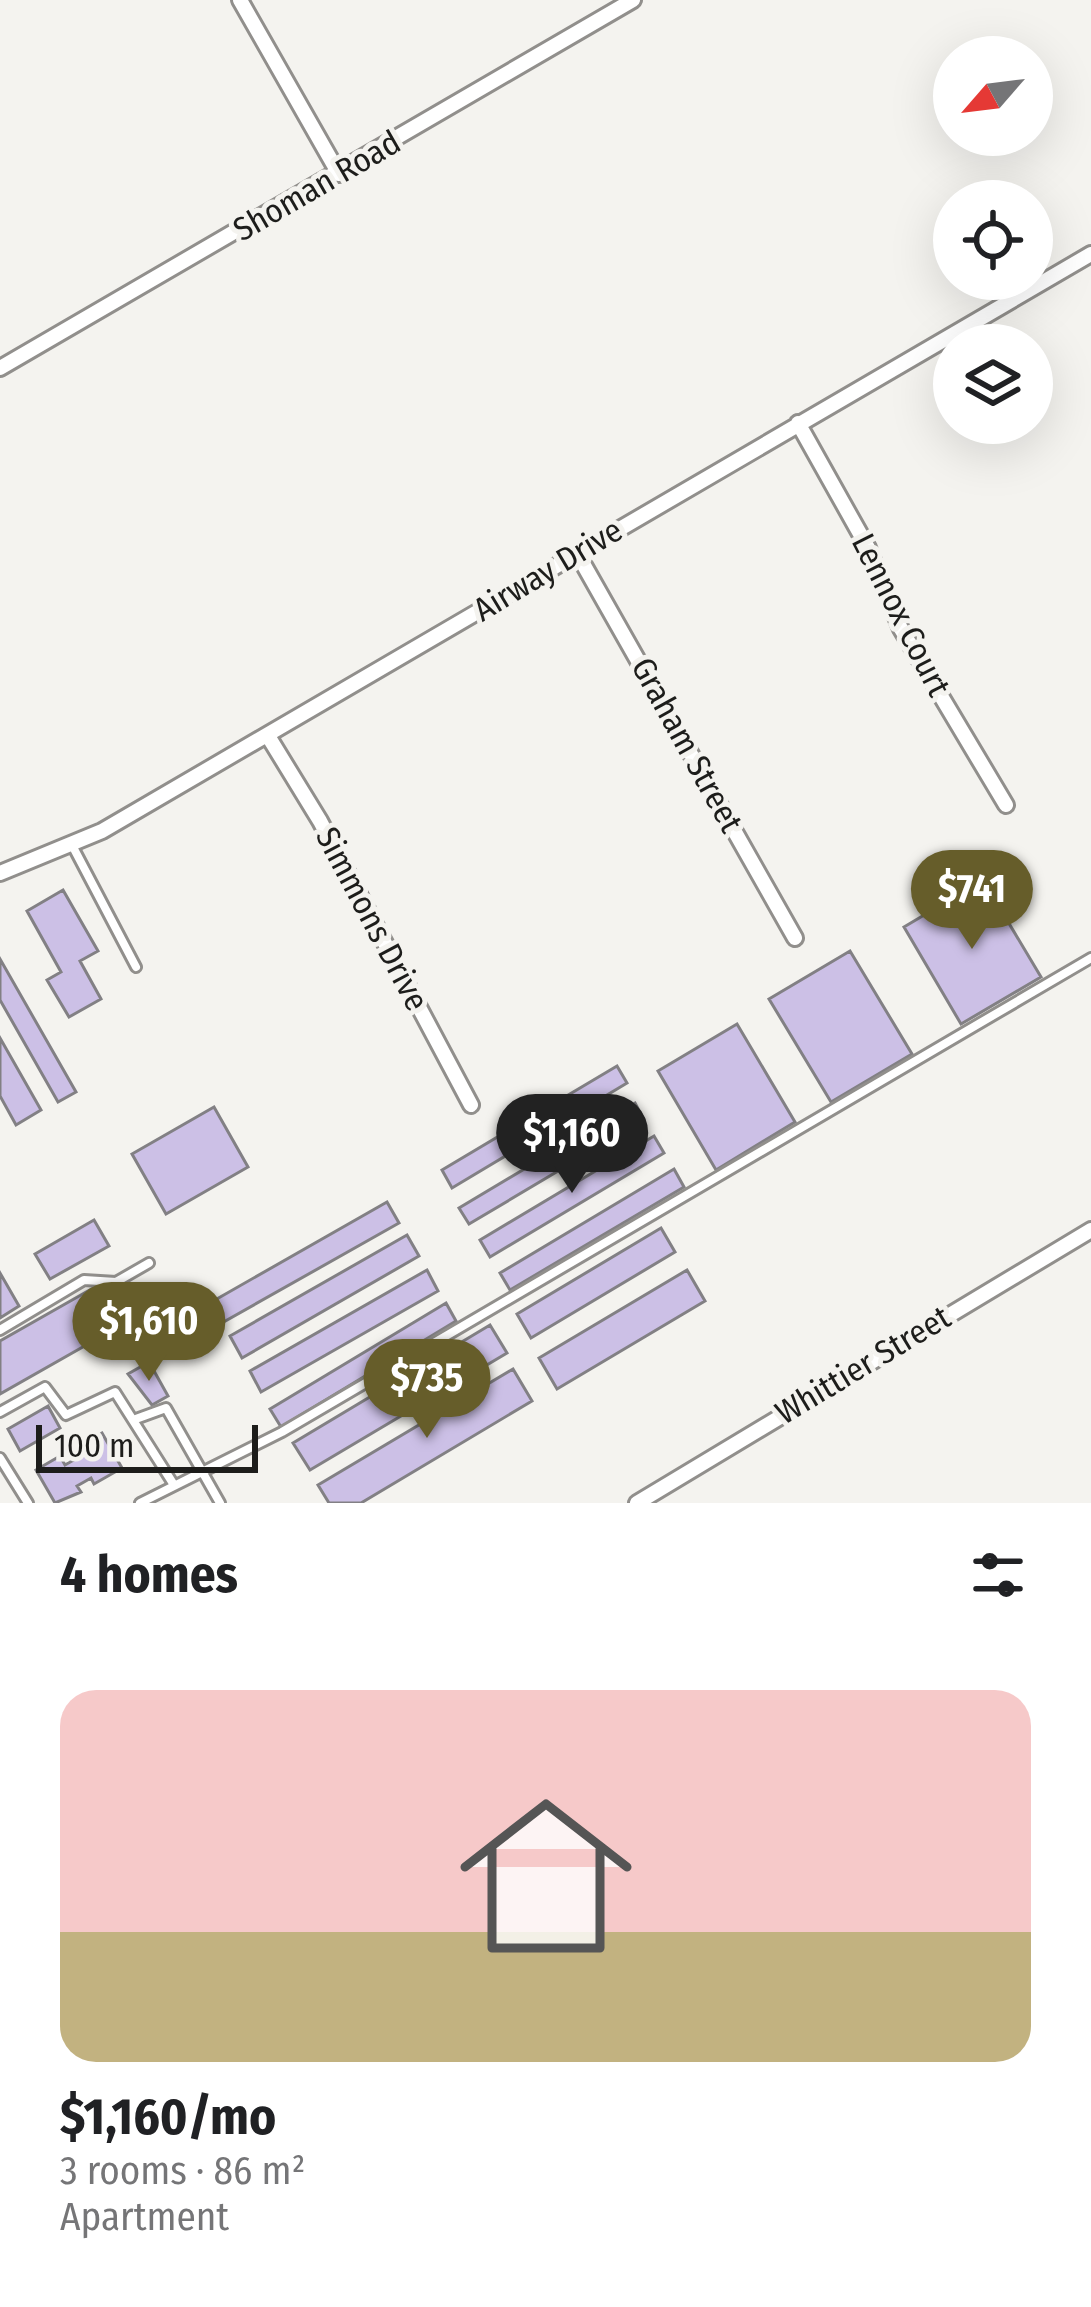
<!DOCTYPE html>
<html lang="en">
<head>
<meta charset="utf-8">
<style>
  :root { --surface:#fff; --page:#f2f2f2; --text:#202124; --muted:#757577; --line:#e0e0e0; --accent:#665d2a }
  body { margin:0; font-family:"Fira Sans Condensed",sans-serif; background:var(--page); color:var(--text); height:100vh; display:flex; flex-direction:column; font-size:45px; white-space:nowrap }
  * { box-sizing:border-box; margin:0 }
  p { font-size:39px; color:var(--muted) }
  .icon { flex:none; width:66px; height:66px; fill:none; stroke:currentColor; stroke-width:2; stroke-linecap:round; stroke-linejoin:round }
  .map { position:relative; height:1503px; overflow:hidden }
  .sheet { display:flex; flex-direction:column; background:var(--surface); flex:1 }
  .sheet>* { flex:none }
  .needle { width:78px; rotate:242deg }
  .buttons { position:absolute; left:933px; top:36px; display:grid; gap:24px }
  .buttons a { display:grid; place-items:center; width:120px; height:120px; border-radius:50%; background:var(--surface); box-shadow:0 12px 48px #0002; font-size:60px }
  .scale { position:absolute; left:36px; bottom:30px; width:222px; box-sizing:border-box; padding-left:12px; border:6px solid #1d1d1b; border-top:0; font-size:33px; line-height:42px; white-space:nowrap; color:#1d1d1b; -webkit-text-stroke:9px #f4f3ef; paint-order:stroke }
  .price { position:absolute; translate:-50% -102px; padding:0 27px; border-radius:42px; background:var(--accent); color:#fff; font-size:39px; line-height:78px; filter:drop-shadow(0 3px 6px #0008) }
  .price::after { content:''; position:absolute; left:50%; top:72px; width:36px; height:27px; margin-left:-18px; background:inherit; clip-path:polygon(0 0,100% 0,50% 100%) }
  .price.current { background:#222; color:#fff }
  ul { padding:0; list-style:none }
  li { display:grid; align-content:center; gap:24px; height:636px; padding:0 60px }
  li+li { border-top:3px solid var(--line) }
  li span { display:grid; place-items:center; height:372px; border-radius:36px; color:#555 }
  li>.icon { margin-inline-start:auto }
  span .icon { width:216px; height:216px; fill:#fffc; stroke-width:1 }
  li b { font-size:51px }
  h2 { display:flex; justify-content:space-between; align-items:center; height:144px; padding:0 60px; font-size:51px }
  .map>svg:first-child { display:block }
  .building { fill:#ccc0e6; stroke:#828084; stroke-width:3 }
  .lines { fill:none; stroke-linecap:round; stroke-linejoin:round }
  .service-casing { stroke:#918f8c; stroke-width:14 }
  .minor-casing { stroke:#918f8c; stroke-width:20 }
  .service { stroke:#fff; stroke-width:8 }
  .minor { stroke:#fff; stroke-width:14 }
  .labels { text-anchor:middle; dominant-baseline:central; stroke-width:10; stroke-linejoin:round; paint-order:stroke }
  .street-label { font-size:33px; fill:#1d1d1b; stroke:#f4f3ef }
</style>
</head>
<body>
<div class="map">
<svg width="1091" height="1503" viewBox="0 0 1091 1503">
  <rect width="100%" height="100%" fill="#f4f3ef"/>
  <!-- building -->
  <path class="building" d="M 983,880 L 1041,977 L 961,1024 L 904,927 Z
    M 63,890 L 98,951 L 80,961 L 101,999 L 69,1017 L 47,980 L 61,972 L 27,911 Z
    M 850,951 L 912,1054 L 831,1102 L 769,999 Z
    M 0,959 L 76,1092 L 58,1102 L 0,1000 Z
    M 737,1024 L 795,1122 L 716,1170 L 658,1071 Z
    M 0,1038 L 41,1110 L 16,1125 L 0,1096 Z
    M 617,1066 L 627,1083 L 452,1188 L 442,1170 Z
    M 635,1103 L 644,1120 L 469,1224 L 459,1208 Z
    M 214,1107 L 248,1167 L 166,1214 L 132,1154 Z
    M 654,1136 L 664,1153 L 490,1257 L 480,1240 Z
    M 674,1169 L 684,1187 L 510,1290 L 500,1273 Z
    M 387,1202 L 399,1223 L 220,1324 L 208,1304 Z
    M 94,1220 L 109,1246 L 50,1279 L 35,1254 Z
    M 661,1228 L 675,1252 L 531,1338 L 517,1314 Z
    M 407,1235 L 419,1256 L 242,1358 L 230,1336 Z
    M 427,1270 L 438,1291 L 261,1392 L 250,1371 Z
    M 687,1270 L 705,1301 L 557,1389 L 539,1358 Z
    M 0,1273 L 19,1306 L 0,1318 Z
    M 95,1287 L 118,1327 L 0,1394 L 0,1341 Z
    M 446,1303 L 456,1321 L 281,1427 L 270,1409 Z
    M 490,1325 L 507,1353 L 310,1470 L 293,1443 Z
    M 149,1362 L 168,1396 L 152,1405 L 128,1374 Z
    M 513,1369 L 532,1401 L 361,1503 L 329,1503 L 318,1485 Z
    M 48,1406 L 60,1428 L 20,1451 L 8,1429 Z
    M 102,1433 L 122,1468 L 94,1484 L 91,1478 L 77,1486 L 81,1492 L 55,1503 L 36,1470 L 60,1456 L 65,1465 L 79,1457 L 74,1448 Z"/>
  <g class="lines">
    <defs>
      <path id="service" d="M 73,847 L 136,967
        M 0,1330 L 84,1280 L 116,1282 L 149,1263
        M 0,1412 L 45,1387 L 66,1415 L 115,1392 L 174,1485
        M 133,1420 L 166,1408 L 220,1503
        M 0,1458 L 28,1503
        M 140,1503 L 282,1432 L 1091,958"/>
      <path id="minor" d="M 240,0 L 339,174
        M 0,368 L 633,0
        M 798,423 L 868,548 L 901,629 L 1006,805
        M 577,553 L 795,938
        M 268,736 L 320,821 L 471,1105
        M 0,873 L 102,831 L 1091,254
        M 637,1503 L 1091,1230"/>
    </defs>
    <!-- service casing -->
    <use href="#service" class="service-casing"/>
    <!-- minor casing -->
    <use href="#minor" class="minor-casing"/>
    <!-- service -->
    <use href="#service" class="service"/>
    <!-- minor -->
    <use href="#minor" class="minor"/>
  </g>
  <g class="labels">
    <!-- street labels -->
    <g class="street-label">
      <text transform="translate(317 186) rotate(-30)">Shoman Road</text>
      <text transform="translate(548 570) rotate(-31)">Airway Drive</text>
      <text transform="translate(901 615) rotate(63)">Lennox Court</text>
      <text transform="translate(687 745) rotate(61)">Graham Street</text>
      <text transform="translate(372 919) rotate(62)">Simmons Drive</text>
      <text transform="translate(863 1365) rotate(-31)">Whittier Street</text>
    </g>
  </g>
</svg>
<div class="buttons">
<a><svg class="needle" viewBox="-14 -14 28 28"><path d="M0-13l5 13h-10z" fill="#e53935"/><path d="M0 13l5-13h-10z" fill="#757577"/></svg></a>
<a><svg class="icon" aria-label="locate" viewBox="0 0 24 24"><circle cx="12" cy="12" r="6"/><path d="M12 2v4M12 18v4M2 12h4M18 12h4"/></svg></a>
<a><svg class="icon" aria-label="layers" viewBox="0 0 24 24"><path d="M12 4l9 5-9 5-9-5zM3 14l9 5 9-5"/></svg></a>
</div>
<div class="scale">100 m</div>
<b class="price" style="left:972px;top:952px">$741</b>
<b class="price current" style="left:572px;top:1196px">$1,160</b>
<b class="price" style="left:149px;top:1384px">$1,610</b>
<b class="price" style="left:427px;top:1441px">$735</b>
</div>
<section class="sheet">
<h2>4 homes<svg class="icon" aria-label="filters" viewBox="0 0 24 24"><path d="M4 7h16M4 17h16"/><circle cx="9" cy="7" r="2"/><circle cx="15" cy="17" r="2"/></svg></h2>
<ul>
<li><span style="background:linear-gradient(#f6c9c9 65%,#c2b280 0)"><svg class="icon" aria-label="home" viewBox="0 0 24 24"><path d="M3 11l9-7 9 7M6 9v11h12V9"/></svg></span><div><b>$1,160/mo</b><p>3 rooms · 86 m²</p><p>Apartment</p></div></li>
</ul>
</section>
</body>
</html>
